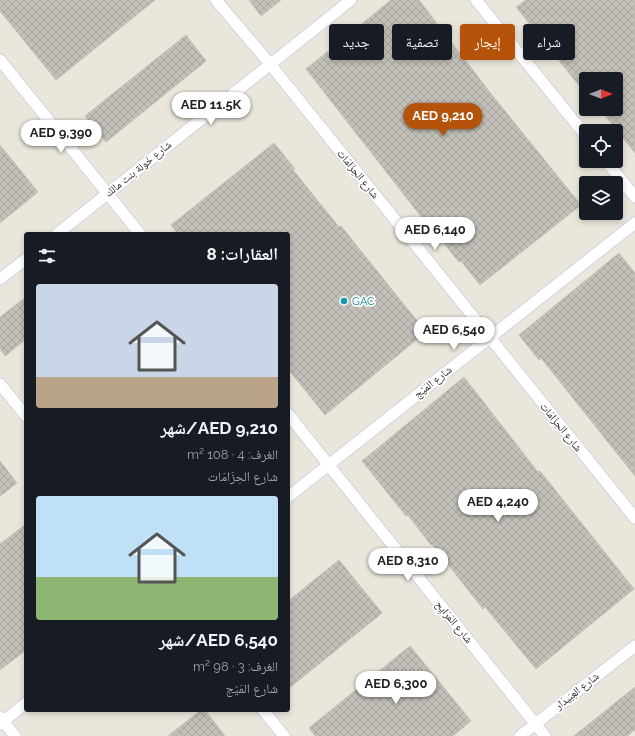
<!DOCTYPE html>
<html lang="ar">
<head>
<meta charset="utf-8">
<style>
  :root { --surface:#171b24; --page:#242831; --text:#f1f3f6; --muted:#9ea1a6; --accent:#b45309 }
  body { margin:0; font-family:Raleway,"Noto Naskh Arabic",sans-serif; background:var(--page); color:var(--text); direction:rtl; height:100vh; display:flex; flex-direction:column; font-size:15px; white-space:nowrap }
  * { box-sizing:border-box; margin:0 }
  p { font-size:13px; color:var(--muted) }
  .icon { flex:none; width:22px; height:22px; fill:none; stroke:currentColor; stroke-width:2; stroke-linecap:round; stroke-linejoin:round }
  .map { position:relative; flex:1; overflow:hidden; direction:ltr }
  .side { position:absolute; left:24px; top:232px; width:266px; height:480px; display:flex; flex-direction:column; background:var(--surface); border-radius:4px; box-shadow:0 2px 6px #0003; direction:rtl }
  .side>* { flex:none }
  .banner { position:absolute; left:302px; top:24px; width:273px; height:36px; direction:rtl; display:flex; gap:8px }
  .needle { width:26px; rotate:90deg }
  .buttons { position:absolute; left:579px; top:72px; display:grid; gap:8px }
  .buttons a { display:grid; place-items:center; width:44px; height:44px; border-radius:4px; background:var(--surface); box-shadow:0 2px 6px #0003; font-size:20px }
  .price { position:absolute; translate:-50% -34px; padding:0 9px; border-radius:14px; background:#fff; color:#222; font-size:13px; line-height:26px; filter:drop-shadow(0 1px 2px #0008) }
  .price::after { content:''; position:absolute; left:50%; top:24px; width:12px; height:9px; margin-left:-6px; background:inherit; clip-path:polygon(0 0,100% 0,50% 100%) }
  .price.selected { background:var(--accent); color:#fff }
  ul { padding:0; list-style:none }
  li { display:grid; align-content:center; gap:8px; height:212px; padding:0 12px }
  li span { display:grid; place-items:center; height:124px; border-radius:4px; color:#555 }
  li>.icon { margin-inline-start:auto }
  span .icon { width:72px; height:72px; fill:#fffc; stroke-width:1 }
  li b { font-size:17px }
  h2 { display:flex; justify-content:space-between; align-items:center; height:48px; padding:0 12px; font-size:17px }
  .pill { padding:0 14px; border-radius:4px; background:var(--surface); box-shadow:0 2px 6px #0003; font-size:14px; line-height:36px }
  .pill.selected { background:var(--accent); color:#fff }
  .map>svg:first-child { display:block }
  .building { fill:url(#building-cross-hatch); stroke:#c5c2b5 }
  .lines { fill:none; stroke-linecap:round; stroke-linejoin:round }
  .street-casing { stroke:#d0d1e1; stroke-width:13 }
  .street { stroke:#fff; stroke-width:11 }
  .culture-dot { fill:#0f9aa8; stroke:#fff; stroke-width:1.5 }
  .labels { text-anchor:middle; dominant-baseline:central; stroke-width:3.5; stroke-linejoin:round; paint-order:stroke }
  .street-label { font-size:11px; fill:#282828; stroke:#fff }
  .culture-label { font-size:11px; fill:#0d838f; stroke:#fff; text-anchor:start }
</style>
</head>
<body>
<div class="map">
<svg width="635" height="736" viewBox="0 0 635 736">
  <defs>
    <pattern id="building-cross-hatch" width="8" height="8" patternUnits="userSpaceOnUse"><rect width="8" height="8" fill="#c2c0b8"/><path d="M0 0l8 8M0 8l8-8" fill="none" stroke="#a7a59e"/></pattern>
  </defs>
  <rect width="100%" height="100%" fill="#eae6db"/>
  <!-- building -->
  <path class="building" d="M 0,0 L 155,0 L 56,80 L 0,11 Z
    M 249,0 L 281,0 L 261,16 Z
    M 391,0 L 419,0 L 492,95 L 581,205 L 480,285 L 461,261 L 459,262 L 438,236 L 437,237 L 306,69 Z
    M 526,0 L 635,0 L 635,153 L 600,109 L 616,109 L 616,79 L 586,79 L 586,94 L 516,7 Z
    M 186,35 L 206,61 L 106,142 L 85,116 Z
    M 274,143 L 295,169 L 293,170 L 339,227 L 341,226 L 426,332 L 325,415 L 288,369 L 288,234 L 178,234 L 171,225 Z
    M 0,145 L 38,192 L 0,223 Z
    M 619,253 L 635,273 L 635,476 L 541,358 L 539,360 L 519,335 Z
    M 26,297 L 26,339 L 5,356 L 0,349 L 0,317 Z
    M 464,377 L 538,472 L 540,471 L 634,589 L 536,669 L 485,607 L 483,609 L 432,544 L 431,545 L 408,515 L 406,516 L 362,461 Z
    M 0,461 L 17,483 L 0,496 Z
    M 26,524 L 26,650 L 0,670 L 0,544 Z
    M 339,560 L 382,613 L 288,689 L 288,601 Z
    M 410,646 L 471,721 L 453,736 L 315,736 L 309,728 Z
    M 635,687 L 635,730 L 627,736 L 574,736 Z
    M 201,710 L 205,710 L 225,736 L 168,736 Z"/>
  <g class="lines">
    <defs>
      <path id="street" d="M 216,0 L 270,64 L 635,518
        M 476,0 L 586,136
        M 0,60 L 140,234
        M 606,161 L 635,197
        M 57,234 L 351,0
        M 0,279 L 26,259
        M 0,384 L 26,416
        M 288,414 L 545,736
        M 288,497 L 635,223
        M 263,710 L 284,736
        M 0,717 L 15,736
        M 0,724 L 26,703
        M 520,736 L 635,646"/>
    </defs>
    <!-- street casing -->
    <use href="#street" class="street-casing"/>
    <!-- street -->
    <use href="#street" class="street"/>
  </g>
  <!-- markers -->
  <circle class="culture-dot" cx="344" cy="301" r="4"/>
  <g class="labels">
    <!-- street labels -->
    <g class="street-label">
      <text transform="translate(138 169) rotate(-39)">شارع خَولة بنت مالك</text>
      <text transform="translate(358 174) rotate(51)">شارع الحِزَامَات</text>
      <text transform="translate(433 382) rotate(-38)">شارع المَيْج</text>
      <text transform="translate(561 427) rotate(51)">شارع الحِزَامَات</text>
      <text transform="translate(454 622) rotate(51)">شارع المَرَايِح</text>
      <text transform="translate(577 691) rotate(-38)">شارع العِبَيدَار</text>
    </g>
    <!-- culture labels -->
    <g class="culture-label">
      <text x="352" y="301">GAC</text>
    </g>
  </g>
</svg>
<div class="buttons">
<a><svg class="needle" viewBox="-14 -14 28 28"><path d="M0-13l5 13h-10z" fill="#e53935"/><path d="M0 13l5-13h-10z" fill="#9ea1a6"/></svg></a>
<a><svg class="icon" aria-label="locate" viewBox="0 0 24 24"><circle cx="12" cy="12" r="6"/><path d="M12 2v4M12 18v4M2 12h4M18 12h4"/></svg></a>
<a><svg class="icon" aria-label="layers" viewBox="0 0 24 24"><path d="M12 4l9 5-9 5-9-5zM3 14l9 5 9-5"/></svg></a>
</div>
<b class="price" style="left:211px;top:126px">AED 11.5K</b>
<b class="price selected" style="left:443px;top:137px">AED 9,210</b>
<b class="price" style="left:61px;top:154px">AED 9,390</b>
<b class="price" style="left:435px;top:251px">AED 6,140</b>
<b class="price" style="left:454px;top:351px">AED 6,540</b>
<b class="price" style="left:498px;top:523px">AED 4,240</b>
<b class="price" style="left:408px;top:582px">AED 8,310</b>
<b class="price" style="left:396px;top:705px">AED 6,300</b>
<div class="banner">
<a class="pill">شراء</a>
<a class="pill selected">إيجار</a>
<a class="pill">تصفية</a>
<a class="pill">جديد</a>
</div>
<section class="side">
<h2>العقارات: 8<svg class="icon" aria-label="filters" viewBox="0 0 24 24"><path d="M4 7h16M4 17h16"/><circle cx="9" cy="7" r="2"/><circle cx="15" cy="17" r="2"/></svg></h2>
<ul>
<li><span style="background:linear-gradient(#c9d6e8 75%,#b9a48a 0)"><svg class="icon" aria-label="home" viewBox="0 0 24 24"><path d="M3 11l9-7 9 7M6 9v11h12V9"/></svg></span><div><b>AED 9,210/شهر</b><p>الغرف: 4 · 108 m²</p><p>شارع الحِزَامَات</p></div></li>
<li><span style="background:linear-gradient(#bfe0f5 65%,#8fb573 0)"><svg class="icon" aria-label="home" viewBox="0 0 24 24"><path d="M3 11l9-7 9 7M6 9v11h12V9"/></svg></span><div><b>AED 6,540/شهر</b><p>الغرف: 3 · 98 m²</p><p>شارع المَيْج</p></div></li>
</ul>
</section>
</div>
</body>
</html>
